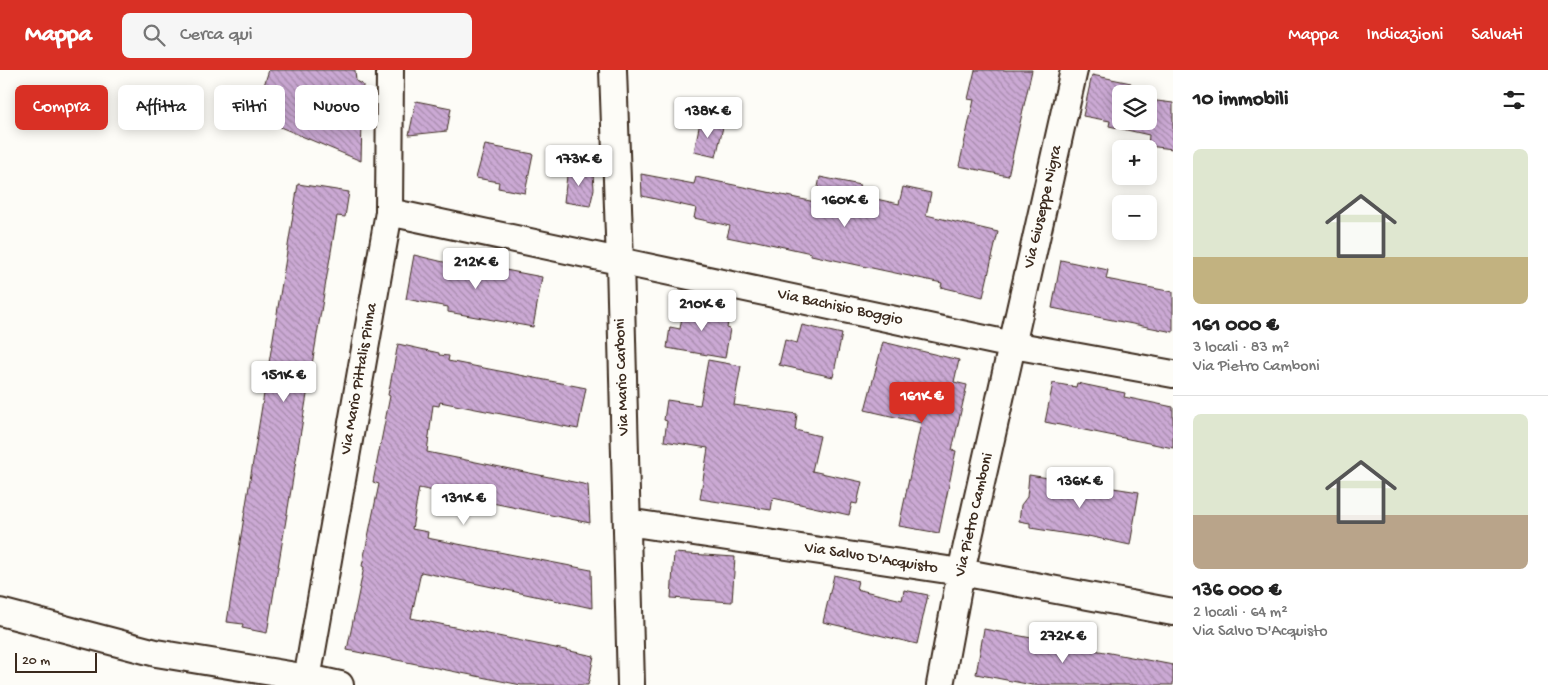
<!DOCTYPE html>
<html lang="it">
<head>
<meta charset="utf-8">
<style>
  :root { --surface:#fff; --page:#f6f6f6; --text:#222; --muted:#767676; --line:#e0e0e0; --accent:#d93025 }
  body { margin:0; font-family:"Gochi Hand",sans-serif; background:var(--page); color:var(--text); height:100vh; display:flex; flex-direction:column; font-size:19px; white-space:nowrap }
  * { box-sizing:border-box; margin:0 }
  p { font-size:16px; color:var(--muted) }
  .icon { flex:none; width:28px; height:28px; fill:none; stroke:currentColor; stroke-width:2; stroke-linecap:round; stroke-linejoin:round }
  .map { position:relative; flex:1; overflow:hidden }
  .side { display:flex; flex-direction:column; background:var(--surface); width:375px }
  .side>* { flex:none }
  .banner { position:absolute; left:15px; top:15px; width:475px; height:45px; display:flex; gap:10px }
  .controls { position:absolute; left:1112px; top:15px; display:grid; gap:10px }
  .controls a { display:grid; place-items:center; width:45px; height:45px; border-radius:8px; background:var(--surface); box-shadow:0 2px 12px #0003; font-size:25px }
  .scale { position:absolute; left:15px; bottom:12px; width:82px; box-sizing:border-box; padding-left:5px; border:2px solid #3b2a1e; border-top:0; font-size:14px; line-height:18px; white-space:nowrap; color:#3b2a1e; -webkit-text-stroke:4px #fdfcf7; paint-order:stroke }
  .price { position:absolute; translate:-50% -42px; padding:0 11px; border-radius:5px; background:#fff; color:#222; font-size:16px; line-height:32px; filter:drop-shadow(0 1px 2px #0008) }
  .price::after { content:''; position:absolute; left:50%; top:30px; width:15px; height:11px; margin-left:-8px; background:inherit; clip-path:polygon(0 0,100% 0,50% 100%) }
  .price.active { background:var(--accent); color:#fff }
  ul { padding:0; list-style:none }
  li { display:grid; align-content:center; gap:10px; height:265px; padding:0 20px }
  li+li { border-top:1px solid var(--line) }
  li span { display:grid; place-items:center; height:155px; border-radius:8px; color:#555 }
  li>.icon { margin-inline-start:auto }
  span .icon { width:90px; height:90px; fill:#fffc; stroke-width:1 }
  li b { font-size:21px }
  h2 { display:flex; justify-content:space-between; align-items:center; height:60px; padding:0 20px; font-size:21px }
  .chip { padding:0 18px; border-radius:8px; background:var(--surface); box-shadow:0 2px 12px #0003; font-size:18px; line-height:45px }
  .chip.active { background:var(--accent); color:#fff }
  header { display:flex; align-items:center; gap:30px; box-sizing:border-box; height:70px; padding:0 25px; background:var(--accent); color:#fff }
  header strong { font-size:24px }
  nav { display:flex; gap:28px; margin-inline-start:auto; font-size:18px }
  .search { width:350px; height:45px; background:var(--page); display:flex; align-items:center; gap:12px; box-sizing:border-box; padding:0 18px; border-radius:8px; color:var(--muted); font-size:19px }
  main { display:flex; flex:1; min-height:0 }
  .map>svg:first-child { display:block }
  .building { fill:url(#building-back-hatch); stroke:#3b2a1e }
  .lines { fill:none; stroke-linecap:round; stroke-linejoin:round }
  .minor-casing { stroke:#3b2a1e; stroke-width:30 }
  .minor { stroke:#fdfcf7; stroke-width:26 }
  .labels { text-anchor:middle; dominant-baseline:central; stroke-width:4; stroke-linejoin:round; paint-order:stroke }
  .street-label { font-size:16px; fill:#3b2a1e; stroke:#fdfcf7 }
</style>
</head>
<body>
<header>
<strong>Mappa</strong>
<div class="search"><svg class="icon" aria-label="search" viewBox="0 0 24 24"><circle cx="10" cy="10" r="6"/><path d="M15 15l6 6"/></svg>Cerca qui</div>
<nav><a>Mappa</a><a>Indicazioni</a><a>Salvati</a></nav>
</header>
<main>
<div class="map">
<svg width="1173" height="615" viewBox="0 0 1173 615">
  <defs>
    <pattern id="building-back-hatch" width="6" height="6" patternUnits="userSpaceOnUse" patternTransform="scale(1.25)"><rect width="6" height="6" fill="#cba9d4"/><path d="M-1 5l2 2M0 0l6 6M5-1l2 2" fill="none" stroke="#a68aab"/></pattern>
  </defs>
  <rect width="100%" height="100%" fill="#fdfcf7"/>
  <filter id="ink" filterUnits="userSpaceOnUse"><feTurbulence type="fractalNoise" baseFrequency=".02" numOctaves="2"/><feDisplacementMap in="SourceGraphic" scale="10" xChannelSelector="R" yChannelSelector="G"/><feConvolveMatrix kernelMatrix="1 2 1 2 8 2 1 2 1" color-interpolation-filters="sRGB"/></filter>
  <g filter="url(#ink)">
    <!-- building -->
    <path class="building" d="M 269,0 L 355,0 L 356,11 L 363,15 L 361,91 L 254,46 Z
      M 975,0 L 1032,0 L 1008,106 L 959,96 L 974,30 L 968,29 Z
      M 1092,5 L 1131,13 L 1129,24 L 1121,24 L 1121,51 L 1149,51 L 1149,30 L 1173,33 L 1173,79 L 1148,76 L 1149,65 L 1109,56 L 1110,51 L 1083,46 Z
      M 416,31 L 451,38 L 447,61 L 409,65 Z
      M 700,52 L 723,57 L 716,87 L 694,82 Z
      M 485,75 L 533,84 L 525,123 L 498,118 L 499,112 L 476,108 Z
      M 568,97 L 593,103 L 594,119 L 590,136 L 564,132 Z
      M 641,104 L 694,114 L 696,107 L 815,132 L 820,107 L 860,115 L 858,125 L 899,134 L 903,117 L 931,123 L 926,145 L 998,162 L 983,227 L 941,217 L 942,213 L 811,185 L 811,183 L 752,170 L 751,172 L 727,167 L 730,156 L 694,148 L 696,138 L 642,126 Z
      M 298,114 L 349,122 L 345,147 L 337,146 L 267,563 L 242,558 L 243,554 L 227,552 Z
      M 414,185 L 452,194 L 453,190 L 542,207 L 533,257 L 448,242 L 448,237 L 406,229 Z
      M 1061,190 L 1108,200 L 1106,209 L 1173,222 L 1173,262 L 1052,238 Z
      M 684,234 L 730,241 L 727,258 L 730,259 L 725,288 L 667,278 L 670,257 L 680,259 Z
      M 802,255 L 842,264 L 833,307 L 779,295 L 785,270 L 797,273 Z
      M 883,272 L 959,290 L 954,312 L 967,315 L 952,380 L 956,381 L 939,463 L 899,456 L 921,353 L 865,340 Z
      M 398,274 L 439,283 L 439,285 L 449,286 L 448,291 L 586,318 L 578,359 L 440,332 L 439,336 L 433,335 L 427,382 L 588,415 L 590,453 L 419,418 L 412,459 L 428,462 L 427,468 L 591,500 L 592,538 L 421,502 L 411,548 L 594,586 L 588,615 L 521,615 L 347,580 L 364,497 L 362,496 L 379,414 L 373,412 L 390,326 L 388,325 Z
      M 708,290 L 741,296 L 734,335 L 797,344 L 795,360 L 820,366 L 812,401 L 862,412 L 857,434 L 852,433 L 849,445 L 773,428 L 771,440 L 700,429 L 708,378 L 664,371 L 667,351 L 664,350 L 667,330 L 700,335 Z
      M 1053,313 L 1076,317 L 1077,313 L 1125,323 L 1124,327 L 1173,337 L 1173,378 L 1045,352 Z
      M 1029,405 L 1139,422 L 1130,475 L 1088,466 L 1088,467 L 1030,458 L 1030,453 L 1019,451 L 1021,435 L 1027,427 Z
      M 674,483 L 735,487 L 732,532 L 671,528 Z
      M 834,505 L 858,511 L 856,519 L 902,530 L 904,520 L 928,525 L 917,574 L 823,552 Z
      M 984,559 L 1173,595 L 1173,615 L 1032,615 L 976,604 Z"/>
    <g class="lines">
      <defs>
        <path id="minor" d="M 613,0 L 620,192 L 631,615
          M 389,142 L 1013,275 L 1173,304
          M 627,452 L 961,502 L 1173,542
          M 0,542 L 156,583 L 308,608 L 340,615
          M 306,615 L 389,142 L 390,0
          M 940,615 L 961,502 L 1074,0"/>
      </defs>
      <!-- minor casing -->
      <use href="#minor" class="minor-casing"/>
      <!-- minor -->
      <use href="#minor" class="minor"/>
    </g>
  </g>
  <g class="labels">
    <!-- street labels -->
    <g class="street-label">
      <text transform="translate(1044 137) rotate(-77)">Via Giuseppe Nigra</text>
      <text transform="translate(840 238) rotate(12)">Via Bachisio Boggio</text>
      <text transform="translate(623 307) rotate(-92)">Via Mario Carboni</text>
      <text transform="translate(360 309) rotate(-80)">Via Mario Pittalis Pinna</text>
      <text transform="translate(975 445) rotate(-77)">Via Pietro Camboni</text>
      <text transform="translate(871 489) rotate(9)">Via Salvo D'Acquisto</text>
    </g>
  </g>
</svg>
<div class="controls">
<a><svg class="icon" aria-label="layers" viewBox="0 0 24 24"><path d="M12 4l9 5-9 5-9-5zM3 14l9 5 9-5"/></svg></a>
<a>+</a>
<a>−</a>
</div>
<div class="scale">20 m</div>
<b class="price" style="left:708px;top:69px">138K €</b>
<b class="price" style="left:579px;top:117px">173K €</b>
<b class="price" style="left:845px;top:158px">160K €</b>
<b class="price" style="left:476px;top:220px">212K €</b>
<b class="price" style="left:702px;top:262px">210K €</b>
<b class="price" style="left:284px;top:333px">151K €</b>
<b class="price active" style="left:922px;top:354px">161K €</b>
<b class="price" style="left:1080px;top:439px">136K €</b>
<b class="price" style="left:464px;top:456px">131K €</b>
<b class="price" style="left:1063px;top:594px">272K €</b>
<div class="banner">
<a class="chip active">Compra</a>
<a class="chip">Affitta</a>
<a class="chip">Filtri</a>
<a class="chip">Nuovo</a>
</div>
</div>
<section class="side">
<h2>10 immobili<svg class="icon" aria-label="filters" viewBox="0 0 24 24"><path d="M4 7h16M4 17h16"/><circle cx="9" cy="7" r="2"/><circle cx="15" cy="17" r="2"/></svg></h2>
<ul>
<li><span style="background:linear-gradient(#dfe7d0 70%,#c2b280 0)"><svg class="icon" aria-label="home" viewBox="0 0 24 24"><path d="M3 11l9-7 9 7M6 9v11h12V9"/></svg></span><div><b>161 000 €</b><p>3 locali · 83 m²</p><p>Via Pietro Camboni</p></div></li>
<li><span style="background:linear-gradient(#dfe7d0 65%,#b9a48a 0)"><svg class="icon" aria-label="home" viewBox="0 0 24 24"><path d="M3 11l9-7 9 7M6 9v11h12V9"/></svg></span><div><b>136 000 €</b><p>2 locali · 64 m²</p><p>Via Salvo D'Acquisto</p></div></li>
</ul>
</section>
</main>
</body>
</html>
